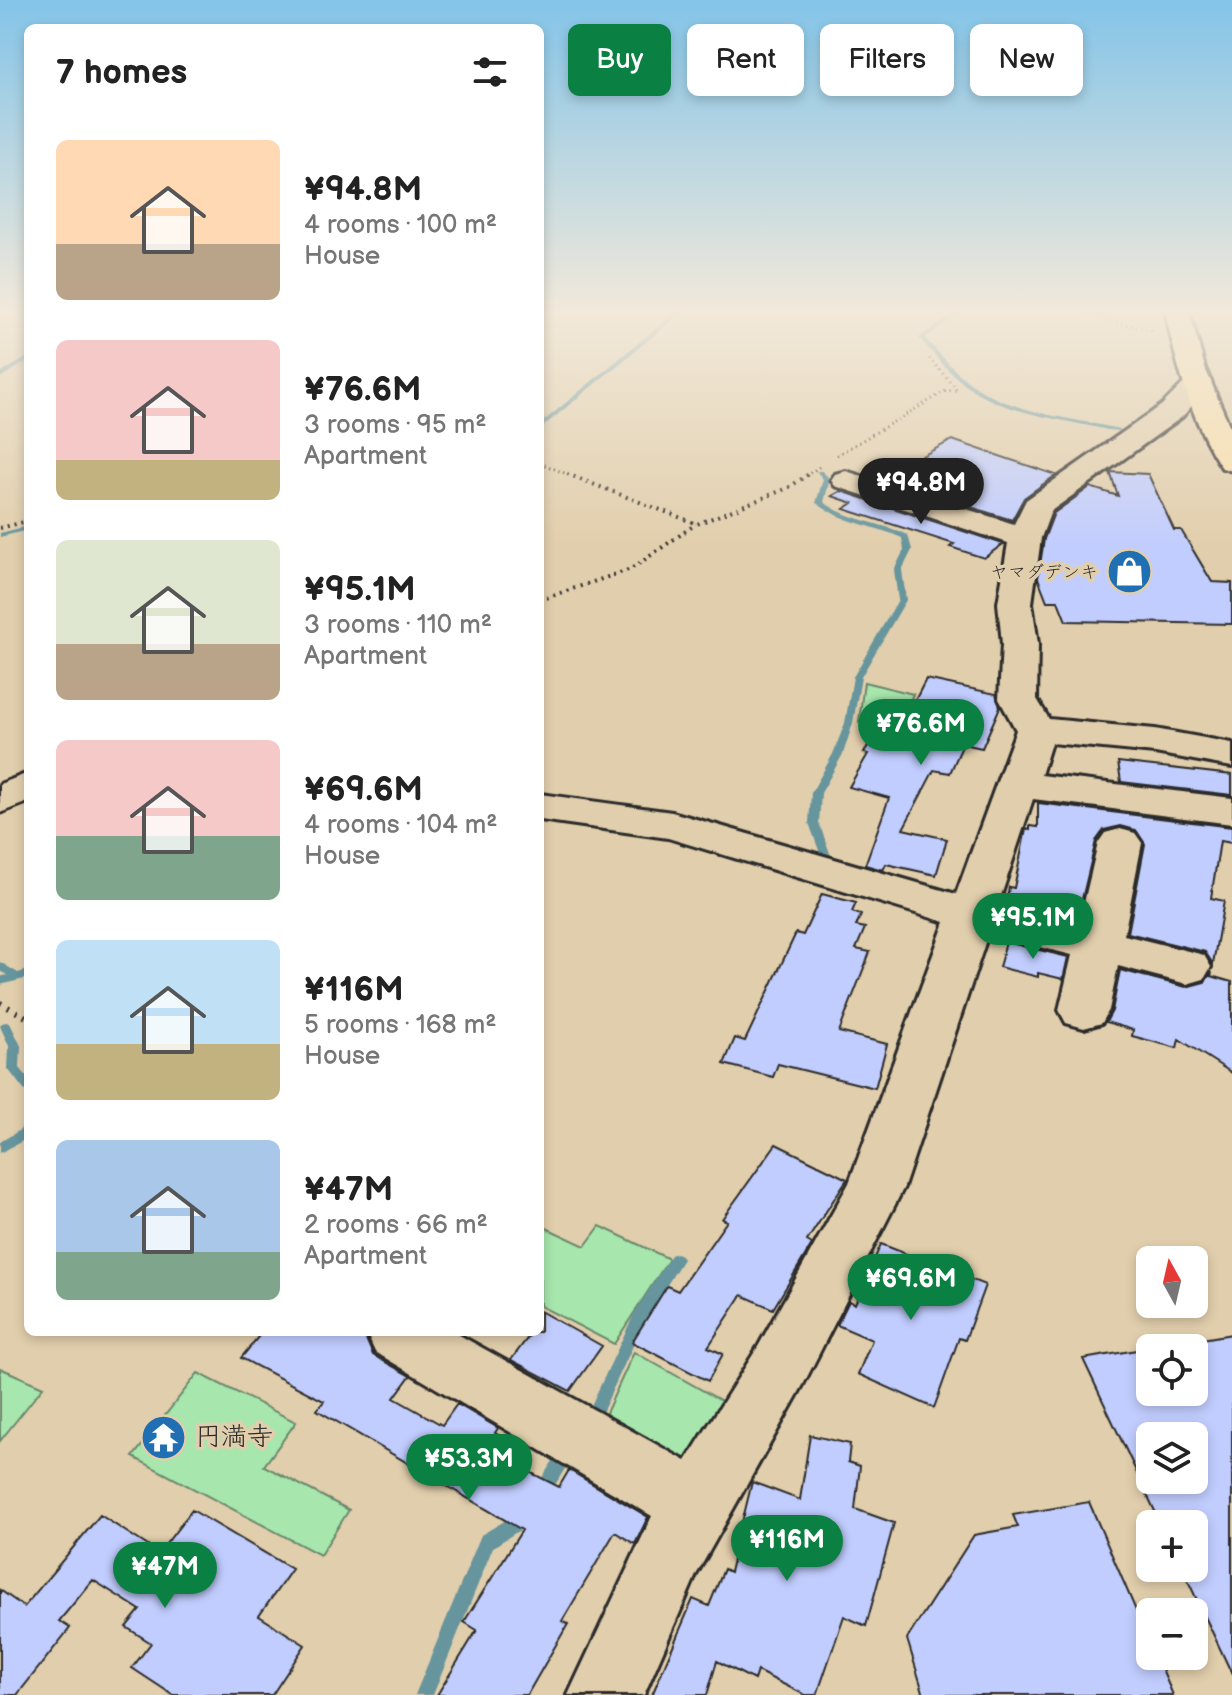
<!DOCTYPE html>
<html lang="en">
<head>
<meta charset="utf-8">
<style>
  :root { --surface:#fff; --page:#f2f2f2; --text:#222; --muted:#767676; --accent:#0b8043 }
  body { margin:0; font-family:"Balsamiq Sans","Klee One",sans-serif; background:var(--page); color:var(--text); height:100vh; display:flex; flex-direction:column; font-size:30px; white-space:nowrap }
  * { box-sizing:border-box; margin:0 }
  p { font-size:26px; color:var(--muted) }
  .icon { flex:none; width:44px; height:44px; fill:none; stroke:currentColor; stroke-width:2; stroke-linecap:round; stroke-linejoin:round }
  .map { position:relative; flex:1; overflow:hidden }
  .details { position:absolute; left:24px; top:24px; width:520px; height:1312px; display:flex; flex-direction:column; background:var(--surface); border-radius:12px; box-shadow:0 4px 12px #0003 }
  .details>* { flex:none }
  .hud { position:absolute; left:568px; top:24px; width:544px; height:72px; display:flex; gap:16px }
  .needle { width:52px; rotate:352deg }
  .fabs { position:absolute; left:1136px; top:1246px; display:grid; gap:16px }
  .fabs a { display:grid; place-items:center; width:72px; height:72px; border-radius:12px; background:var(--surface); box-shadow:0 4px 12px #0003; font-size:40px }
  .price { position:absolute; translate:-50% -68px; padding:0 18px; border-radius:28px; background:var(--accent); color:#fff; font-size:26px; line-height:52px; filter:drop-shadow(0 2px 4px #0008) }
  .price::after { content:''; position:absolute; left:50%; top:48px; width:24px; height:18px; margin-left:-12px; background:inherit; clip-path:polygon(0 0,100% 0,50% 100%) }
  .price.on { background:#222; color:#fff }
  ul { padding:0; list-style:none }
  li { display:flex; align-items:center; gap:24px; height:200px; padding:0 32px }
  li span { display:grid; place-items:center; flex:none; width:224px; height:160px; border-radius:12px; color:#555 }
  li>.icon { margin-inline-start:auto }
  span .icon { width:96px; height:96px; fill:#fffc; stroke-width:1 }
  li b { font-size:34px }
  h2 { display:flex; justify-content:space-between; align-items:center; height:96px; padding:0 32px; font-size:34px }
  .tag { padding:0 28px; border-radius:12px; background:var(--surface); box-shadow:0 4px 12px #0003; font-size:28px; line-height:72px }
  .tag.on { background:var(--accent); color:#fff }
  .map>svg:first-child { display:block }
  .green { fill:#a7e6ad; stroke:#69886c; stroke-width:2 }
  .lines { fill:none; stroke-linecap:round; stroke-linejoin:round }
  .stream { fill:#66959d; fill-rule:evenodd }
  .building { fill:#c1cdfe; stroke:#2b2b2b; stroke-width:2; fill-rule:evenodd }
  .minor-casing { stroke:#2b2b2b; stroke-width:6 }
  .highway-casing { stroke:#2b2b2b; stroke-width:6 }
  .path-far2 { stroke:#2b2b2b; stroke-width:3; stroke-dasharray:1 4; stroke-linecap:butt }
  .path-far1 { stroke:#2b2b2b; stroke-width:4; stroke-dasharray:2 5; stroke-linecap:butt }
  .path { stroke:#2b2b2b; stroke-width:6; stroke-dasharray:2 7; stroke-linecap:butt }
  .minor { fill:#e1ceac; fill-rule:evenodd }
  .highway { fill:#f8deab; fill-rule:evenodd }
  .labels { text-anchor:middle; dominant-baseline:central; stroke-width:7; stroke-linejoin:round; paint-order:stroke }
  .far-poi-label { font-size:18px; fill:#2b2b2b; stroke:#e1ceac; text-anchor:end }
  .near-poi-label { font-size:26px; fill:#2b2b2b; stroke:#e1ceac; text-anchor:start }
</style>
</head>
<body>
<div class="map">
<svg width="1232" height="1695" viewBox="0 0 1232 1695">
  <rect width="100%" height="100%" fill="#e1ceac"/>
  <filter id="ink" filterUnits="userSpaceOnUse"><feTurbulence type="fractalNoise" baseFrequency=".0125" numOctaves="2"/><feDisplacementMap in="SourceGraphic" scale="16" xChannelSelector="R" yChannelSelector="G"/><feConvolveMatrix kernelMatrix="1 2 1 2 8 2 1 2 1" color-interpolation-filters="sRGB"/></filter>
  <g filter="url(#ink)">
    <!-- green -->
    <path class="green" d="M 864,682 L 913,694 L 909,703 L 918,735 L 859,722 Z
      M 540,1225 L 585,1246 L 600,1226 L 669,1259 L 614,1344 L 540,1306 Z
      M 634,1352 L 725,1403 L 684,1476 L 600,1426 Z
      M 0,1368 L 43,1387 L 0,1441 Z
      M 198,1373 L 296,1422 L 264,1466 L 349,1510 L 320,1555 L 133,1457 Z"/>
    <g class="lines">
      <!-- stream -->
      <path class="stream" d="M 678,310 L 685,310 L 540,429 L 540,424 Z
        M 959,310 L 966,310 L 925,338 C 940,354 953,370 970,383 C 1010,413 1072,418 1120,429 L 1120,431 C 1108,431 1096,427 1084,425 C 1047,417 1005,411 972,390 C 952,376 935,356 919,338 Z
        M 28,357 L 28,361 L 0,378 L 0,373 Z
        M 818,471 L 822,471 L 830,479 L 824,502 C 849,521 880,522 908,535 L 912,550 L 902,570 L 906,600 L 861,677 L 853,723 L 843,754 L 821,793 L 819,823 L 831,856 L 826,859 L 821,856 L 809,823 L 811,793 L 833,754 L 845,723 L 853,677 L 898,600 L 894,570 L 904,550 L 902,538 C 874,525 843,523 818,504 L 816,503 L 823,479 L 817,472 Z
        M 28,526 L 28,530 L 0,537 L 0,533 Z
        M 0,962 L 18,973 L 28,970 L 28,978 L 0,985 L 0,977 L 7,975 L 0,971 Z
        M 6,1022 L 10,1023 L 21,1046 L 20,1068 L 28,1078 L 28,1092 L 24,1090 L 8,1069 L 9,1046 L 0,1026 L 2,1023 Z
        M 28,1120 L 28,1138 L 0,1153 L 0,1142 L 20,1130 L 24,1122 Z
        M 676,1253 L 681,1255 L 683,1259 L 644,1322 L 599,1419 L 594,1421 L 589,1419 L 587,1414 L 634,1314 L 671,1255 Z
        M 564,1450 L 569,1452 L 572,1457 L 569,1462 L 547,1498 L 541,1501 L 535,1498 L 533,1493 L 535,1488 L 559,1452 Z
        M 523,1510 L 529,1512 L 531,1518 L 529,1524 L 493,1547 L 433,1695 L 415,1695 L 481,1535 Z"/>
    </g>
    <!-- building -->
    <path class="building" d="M 952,440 L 1056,475 L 1024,498 L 1012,520 L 868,475 L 895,458 L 909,463 Z
      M 1110,472 L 1148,474 L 1174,530 L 1181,530 L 1212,582 L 1232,583 L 1232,624 L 1066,621 L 1058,601 L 1047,601 L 1038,578 L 1044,539 L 1054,513 L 1090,487 L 1118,496 Z
      M 841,491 L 1003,544 L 984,558 L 950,547 L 954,544 L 844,509 L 853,503 L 832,496 Z
      M 926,679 L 996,694 L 1000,707 L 982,748 L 963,744 L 950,773 L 934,770 L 903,829 L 947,839 L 936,875 L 886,864 L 883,870 L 865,865 L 889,798 L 849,787 L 868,754 L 864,753 L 877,729 L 898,734 Z
      M 1118,762 L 1232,775 L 1232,795 L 1121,782 Z
      M 1038,803 L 1232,827 L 1232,843 L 1220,841 L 1211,898 L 1224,901 L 1213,964 L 1205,952 L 1128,933 L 1145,844 L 1136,830 L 1121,826 L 1104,830 L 1096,841 L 1077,920 L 1006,904 L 1009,887 L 1014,888 L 1026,829 L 1030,830 L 1030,826 L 1038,827 Z
      M 822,894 L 856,903 L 852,912 L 861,915 L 856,926 L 865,928 L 856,949 L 870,952 L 839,1032 L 887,1044 L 875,1088 L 778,1064 L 773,1077 L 724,1064 L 735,1038 L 745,1041 L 796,933 L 803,935 Z
      M 1006,942 L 1068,957 L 1063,979 L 1038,973 L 1038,977 L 999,967 Z
      M 1120,970 L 1186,987 L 1205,982 L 1212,972 L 1211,976 L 1232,982 L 1232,1073 L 1179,1039 L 1177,1048 L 1132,1036 L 1133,1030 L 1106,1022 L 1112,1011 Z
      M 776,1144 L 847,1179 L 807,1241 L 812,1244 L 773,1309 L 742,1295 L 708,1347 L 723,1354 L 708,1381 L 632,1342 L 667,1286 L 678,1291 L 727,1221 L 722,1219 Z
      M 881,1244 L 985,1285 L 965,1340 L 959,1338 L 934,1408 L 858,1374 L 872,1340 L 837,1325 L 849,1301 L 855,1304 Z
      M 540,1311 L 602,1346 L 570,1391 L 511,1360 L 532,1332 L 540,1332 Z
      M 262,1332 L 363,1332 L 373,1355 L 410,1376 L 394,1398 L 442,1425 L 457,1404 L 498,1428 L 495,1433 L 514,1444 L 504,1459 L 559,1487 L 569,1470 L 648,1517 L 635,1544 L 615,1532 L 562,1621 L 568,1624 L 527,1695 L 437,1695 L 477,1630 L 464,1622 L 522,1530 L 317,1410 L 324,1401 L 241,1358 Z
      M 1232,1334 L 1232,1674 L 1182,1568 L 1194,1568 L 1194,1524 L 1161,1524 L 1083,1359 ZM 1150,1348 L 1194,1348 L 1194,1392 L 1150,1392 ZM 1150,1436 L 1194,1436 L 1194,1480 L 1150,1480 Z
      M 810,1435 L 850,1444 L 848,1462 L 860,1466 L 855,1509 L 894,1523 L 866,1626 L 844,1616 L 817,1695 L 805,1695 L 757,1671 L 754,1680 L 717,1661 L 707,1695 L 652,1695 L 693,1599 L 709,1606 L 724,1569 L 730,1572 L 752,1482 L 800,1500 Z
      M 1089,1502 L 1150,1643 L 1150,1656 L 1156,1656 L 1173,1695 L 924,1695 L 907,1639 L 974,1535 L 1018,1527 L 1013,1515 Z
      M 192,1510 L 292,1569 L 259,1616 L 305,1645 L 272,1695 L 173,1695 L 132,1668 L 151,1643 L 126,1627 L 140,1610 L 93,1580 L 59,1621 L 70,1628 L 17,1695 L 0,1695 L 0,1590 L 24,1607 L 100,1515 L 159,1553 Z"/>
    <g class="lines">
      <defs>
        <path id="minor" d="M 1199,375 L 1208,377 L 1212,383 L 1182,417 L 1051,511 L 1041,538 L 1032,603 L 1038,644 L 1037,699 L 1049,719 L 1155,729 L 1232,743 L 1232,767 L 1155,753 L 1051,743 L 1041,775 L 1232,798 L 1232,824 L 1033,799 L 998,905 L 1079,924 L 1098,843 L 1105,833 L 1120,829 L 1135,833 L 1142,843 L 1124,935 L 1204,955 L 1211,967 L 1204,979 L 1187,984 L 1118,966 L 1109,1010 L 1102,1023 L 1084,1028 L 1066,1023 L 1059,1010 L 1072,955 L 988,934 L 904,1187 L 803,1385 L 696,1575 L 644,1695 L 568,1695 L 652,1516 L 375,1352 L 366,1332 L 454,1332 L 686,1461 L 759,1345 L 849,1183 L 945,922 L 668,838 L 540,820 L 540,794 L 672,812 L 956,894 L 1016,730 L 999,699 L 1002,644 L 998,603 L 1008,543 L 835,486 L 831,480 L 835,474 L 846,471 L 1014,524 L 1026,500 L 1162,405 L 1190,377 Z
          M 28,773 L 28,802 L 0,813 L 0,784 Z"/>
        <path id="highway" d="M 1165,310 L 1189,310 L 1205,368 L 1232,432 L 1232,471 L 1222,468 C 1193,426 1175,360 1165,310 Z"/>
      </defs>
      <!-- minor casing -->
      <use href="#minor" class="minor-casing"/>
      <!-- highway casing -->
      <use href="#highway" class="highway-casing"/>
      <!-- path-far2 -->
      <path class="path-far2" d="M 1073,310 L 1153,331
        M 837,455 L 946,391 L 958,390 L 928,357
        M 540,463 L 572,476
        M 806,476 L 819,467"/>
      <!-- path-far1 -->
      <path class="path-far1" d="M 567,474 L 697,524 L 788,488 L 809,474
        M 0,528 L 28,521
        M 540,600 L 631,569 L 696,524"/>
      <!-- path -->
      <path class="path" d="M 0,1003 L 28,1018"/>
      <!-- minor -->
      <use href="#minor" class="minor"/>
      <!-- highway -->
      <use href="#highway" class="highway"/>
    </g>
  </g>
  <!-- sky -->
  <linearGradient id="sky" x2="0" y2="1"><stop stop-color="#83c4e8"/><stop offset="0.57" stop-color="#f2e9da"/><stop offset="1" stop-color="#f2e9da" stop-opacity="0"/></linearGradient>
  <rect width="1232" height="547" fill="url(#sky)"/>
  <!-- icons -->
  <defs>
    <symbol id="shop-disc" viewBox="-11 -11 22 22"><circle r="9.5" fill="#1f6fb2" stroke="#e1ceac"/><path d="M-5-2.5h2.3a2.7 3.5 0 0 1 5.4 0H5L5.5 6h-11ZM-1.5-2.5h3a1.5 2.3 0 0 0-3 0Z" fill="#fff"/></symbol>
    <symbol id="temple-disc" viewBox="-11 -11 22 22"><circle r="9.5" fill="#1f6fb2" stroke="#e1ceac"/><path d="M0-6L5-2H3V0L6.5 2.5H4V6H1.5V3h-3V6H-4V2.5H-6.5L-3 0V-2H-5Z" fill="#fff"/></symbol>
  </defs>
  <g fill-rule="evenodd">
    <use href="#shop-disc" x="1104" y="546" width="51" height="51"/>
    <use href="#temple-disc" x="138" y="1412" width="51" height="51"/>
  </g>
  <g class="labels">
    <!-- far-poi labels -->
    <g class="far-poi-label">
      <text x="1098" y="572">ヤマダデンキ</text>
    </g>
    <!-- near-poi labels -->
    <g class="near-poi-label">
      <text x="195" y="1437">円満寺</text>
    </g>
  </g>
</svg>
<div class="fabs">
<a><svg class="needle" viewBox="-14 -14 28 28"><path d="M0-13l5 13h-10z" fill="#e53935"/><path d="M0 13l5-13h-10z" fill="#767676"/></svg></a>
<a><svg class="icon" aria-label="locate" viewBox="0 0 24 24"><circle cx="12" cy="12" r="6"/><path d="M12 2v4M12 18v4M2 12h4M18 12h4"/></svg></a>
<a><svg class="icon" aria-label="layers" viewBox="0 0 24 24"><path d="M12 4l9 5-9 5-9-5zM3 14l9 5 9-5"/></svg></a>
<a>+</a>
<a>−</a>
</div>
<b class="price on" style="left:921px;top:526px">¥94.8M</b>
<b class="price" style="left:921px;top:767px">¥76.6M</b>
<b class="price" style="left:1033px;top:961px">¥95.1M</b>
<b class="price" style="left:911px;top:1322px">¥69.6M</b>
<b class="price" style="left:469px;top:1502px">¥53.3M</b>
<b class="price" style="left:787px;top:1583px">¥116M</b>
<b class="price" style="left:165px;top:1610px">¥47M</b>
<div class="hud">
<a class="tag on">Buy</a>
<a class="tag">Rent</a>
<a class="tag">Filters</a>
<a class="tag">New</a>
</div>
<section class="details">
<h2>7 homes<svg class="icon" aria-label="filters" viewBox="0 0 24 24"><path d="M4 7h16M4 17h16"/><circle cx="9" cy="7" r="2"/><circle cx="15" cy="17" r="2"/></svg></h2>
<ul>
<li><span style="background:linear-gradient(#ffd9b3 65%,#b9a48a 0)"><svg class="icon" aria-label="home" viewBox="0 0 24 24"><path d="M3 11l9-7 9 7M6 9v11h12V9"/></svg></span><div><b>¥94.8M</b><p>4 rooms · 100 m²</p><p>House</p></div></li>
<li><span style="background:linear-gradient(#f6c9c9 75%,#c2b280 0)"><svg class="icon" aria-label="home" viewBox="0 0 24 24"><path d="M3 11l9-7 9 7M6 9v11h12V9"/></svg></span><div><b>¥76.6M</b><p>3 rooms · 95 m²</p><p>Apartment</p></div></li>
<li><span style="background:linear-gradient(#dfe7d0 65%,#b9a48a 0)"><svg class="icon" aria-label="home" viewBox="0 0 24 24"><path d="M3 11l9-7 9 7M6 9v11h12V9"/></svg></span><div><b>¥95.1M</b><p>3 rooms · 110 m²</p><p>Apartment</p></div></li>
<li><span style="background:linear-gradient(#f6c9c9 60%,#7fa58c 0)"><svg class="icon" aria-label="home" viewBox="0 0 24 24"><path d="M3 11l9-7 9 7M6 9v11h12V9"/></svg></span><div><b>¥69.6M</b><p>4 rooms · 104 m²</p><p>House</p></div></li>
<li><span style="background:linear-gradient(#bfe0f5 65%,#c2b280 0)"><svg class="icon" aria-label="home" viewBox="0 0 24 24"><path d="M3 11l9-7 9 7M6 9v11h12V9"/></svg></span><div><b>¥116M</b><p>5 rooms · 168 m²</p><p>House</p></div></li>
<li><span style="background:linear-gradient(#a9c7e8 70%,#7fa58c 0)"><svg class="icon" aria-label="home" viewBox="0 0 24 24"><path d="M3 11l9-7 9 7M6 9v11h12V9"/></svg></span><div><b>¥47M</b><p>2 rooms · 66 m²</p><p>Apartment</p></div></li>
</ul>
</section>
</div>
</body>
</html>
